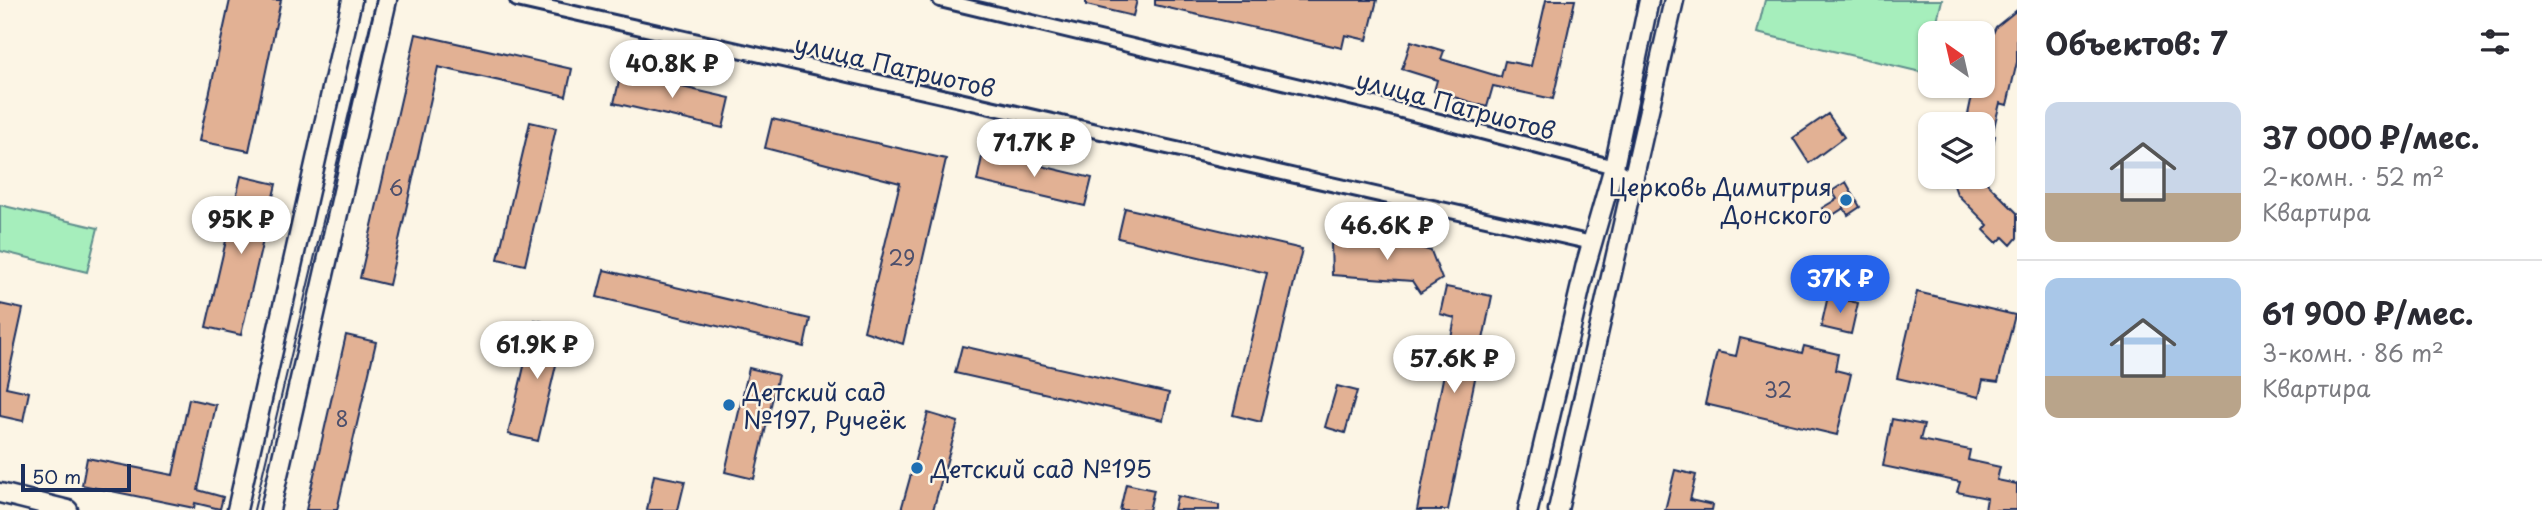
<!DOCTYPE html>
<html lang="ru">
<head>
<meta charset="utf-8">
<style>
  :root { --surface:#fff; --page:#f7f7f7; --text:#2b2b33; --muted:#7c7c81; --line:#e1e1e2; --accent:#2563eb }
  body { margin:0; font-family:"Playpen Sans",sans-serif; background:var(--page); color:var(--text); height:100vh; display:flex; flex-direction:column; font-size:26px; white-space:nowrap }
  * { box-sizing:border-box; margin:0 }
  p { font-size:23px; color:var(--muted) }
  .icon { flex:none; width:38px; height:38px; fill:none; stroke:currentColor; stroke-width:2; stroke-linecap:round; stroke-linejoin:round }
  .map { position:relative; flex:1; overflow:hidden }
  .sheet { display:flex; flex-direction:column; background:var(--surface); width:525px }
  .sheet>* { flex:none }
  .needle { width:46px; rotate:326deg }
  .controls { position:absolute; left:1918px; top:21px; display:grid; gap:14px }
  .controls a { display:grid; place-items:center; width:77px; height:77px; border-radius:14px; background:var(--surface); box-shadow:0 2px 5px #0004; font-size:35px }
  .scale { position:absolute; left:21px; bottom:18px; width:110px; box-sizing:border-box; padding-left:7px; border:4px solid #1b2f5e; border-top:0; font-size:19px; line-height:24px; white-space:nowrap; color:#1b2f5e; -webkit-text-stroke:5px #fcf5e5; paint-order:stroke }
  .price { position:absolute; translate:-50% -60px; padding:0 16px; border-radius:24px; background:#fff; color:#222; font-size:23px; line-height:46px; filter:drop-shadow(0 2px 4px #0008) }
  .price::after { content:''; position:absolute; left:50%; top:42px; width:21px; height:16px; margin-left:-10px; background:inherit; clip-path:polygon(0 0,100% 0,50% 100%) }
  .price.selected { background:var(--accent); color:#fff }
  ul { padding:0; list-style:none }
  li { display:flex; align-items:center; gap:21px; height:175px; padding:0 28px }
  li+li { border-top:2px solid var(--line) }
  li span { display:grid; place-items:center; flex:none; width:196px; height:140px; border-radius:14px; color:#555 }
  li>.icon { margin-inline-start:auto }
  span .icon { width:84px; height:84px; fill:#fffc; stroke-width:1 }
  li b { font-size:30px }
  h2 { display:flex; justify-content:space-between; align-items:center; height:84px; padding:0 28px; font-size:30px }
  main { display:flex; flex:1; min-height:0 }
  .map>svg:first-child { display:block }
  .green { fill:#a6eebc; stroke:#608e8d; stroke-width:2 }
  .building { fill:#e2b194; stroke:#1b2f5e; stroke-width:2 }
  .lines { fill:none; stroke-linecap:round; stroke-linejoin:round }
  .street-casing { stroke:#1b2f5e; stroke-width:18 }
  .secondary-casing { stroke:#1b2f5e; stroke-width:23 }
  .street { stroke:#fcf5e5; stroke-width:12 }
  .secondary { stroke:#fcf5e5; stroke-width:18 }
  .tram { stroke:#1b2f5e; stroke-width:2 }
  .poi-dot { fill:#1f6fb2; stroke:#fcf5e5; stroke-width:2.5 }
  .labels { text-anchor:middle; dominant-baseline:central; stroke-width:5; stroke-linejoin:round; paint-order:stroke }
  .number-label { font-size:21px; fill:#4d506c }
  .street-label { font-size:24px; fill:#1b2f5e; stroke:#fcf5e5 }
  .poi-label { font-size:24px; fill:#1b2f5e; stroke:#fcf5e5; text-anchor:start }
</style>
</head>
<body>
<main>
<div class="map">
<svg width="2017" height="510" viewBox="0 0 2017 510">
  <rect width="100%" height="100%" fill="#fcf5e5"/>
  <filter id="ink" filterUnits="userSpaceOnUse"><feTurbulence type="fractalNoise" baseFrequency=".0143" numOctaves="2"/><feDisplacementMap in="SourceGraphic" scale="14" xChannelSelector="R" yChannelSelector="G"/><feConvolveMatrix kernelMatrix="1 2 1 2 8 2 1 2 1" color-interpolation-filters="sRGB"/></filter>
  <g filter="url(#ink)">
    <!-- green -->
    <path class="green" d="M 1765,0 L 1942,0 L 1934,33 L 1930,33 L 1930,50 L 1925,73 L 1757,33 Z
      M 0,205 L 98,228 L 87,272 L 0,251 Z"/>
    <!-- building -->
    <path class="building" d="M 230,0 L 281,0 L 249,151 L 199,141 Z
      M 1086,0 L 1137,0 L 1133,16 L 1086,5 Z
      M 1155,0 L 1377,0 L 1367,40 L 1345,35 L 1342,48 L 1155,5 Z
      M 1546,0 L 1575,0 L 1553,99 L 1493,86 L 1487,107 L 1434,91 L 1437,80 L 1402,69 L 1411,41 L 1444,51 L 1441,59 L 1501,77 L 1505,61 L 1531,66 Z
      M 2017,10 L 2017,62 L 2007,105 L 2000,103 L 1992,135 L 1995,136 L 1988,167 L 1983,167 L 1983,124 L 1966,124 L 1974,86 L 1983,86 L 1983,54 L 1996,27 Z
      M 416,34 L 572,69 L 566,96 L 438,67 L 389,285 L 360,278 Z
      M 621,73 L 730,98 L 723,128 L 614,103 Z
      M 1828,114 L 1844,137 L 1809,163 L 1793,138 Z
      M 772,119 L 946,159 L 903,344 L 864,331 L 900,183 L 765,148 Z
      M 530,122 L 556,128 L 525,265 L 498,259 Z
      M 983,152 L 1092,178 L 1085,206 L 977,181 Z
      M 241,176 L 276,184 L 241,335 L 206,327 Z
      M 1951,177 L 1986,177 L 1985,181 L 2017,213 L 2017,238 L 2011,245 L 2003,237 L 1997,243 L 1984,230 L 1988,225 L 1957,194 Z
      M 1846,182 L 1860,207 L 1848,215 L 1844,208 L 1828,218 L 1822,208 L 1837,199 L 1832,191 Z
      M 1125,208 L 1302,249 L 1261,422 L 1233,415 L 1267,273 L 1118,238 Z
      M 1396,237 L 1411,238 L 1412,245 L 1431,251 L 1442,279 L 1420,293 L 1412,281 L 1332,275 L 1331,244 L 1394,244 Z
      M 604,270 L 810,319 L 804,347 L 597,297 Z
      M 1446,287 L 1492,296 L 1448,510 L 1417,510 L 1455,318 L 1440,314 Z
      M 1917,292 L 2015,315 L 1998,382 L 1983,380 L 1979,397 L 1897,378 Z
      M 1828,296 L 1858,303 L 1851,334 L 1821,327 Z
      M 0,304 L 23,309 L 6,387 L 29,392 L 23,421 L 0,416 Z
      M 535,320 L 565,327 L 538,441 L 508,434 Z
      M 346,335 L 376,342 L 337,510 L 306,510 Z
      M 1740,338 L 1802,353 L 1804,346 L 1838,354 L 1835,370 L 1851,374 L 1837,435 L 1705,404 L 1717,352 L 1736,356 Z
      M 962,346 L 1169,393 L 1163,420 L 955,373 Z
      M 749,368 L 778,375 L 754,479 L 725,472 Z
      M 1337,386 L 1357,391 L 1345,433 L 1325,427 Z
      M 189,399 L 216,405 L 198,490 L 223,497 L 220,509 L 195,503 L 194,508 L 82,485 L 87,458 L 173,475 Z
      M 928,413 L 958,422 L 933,510 L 901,510 Z
      M 1892,419 L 1924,425 L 1920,440 L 1970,450 L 1968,460 L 2000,467 L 1997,480 L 2017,484 L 2017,510 L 1985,510 L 1987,498 L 1957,492 L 1960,482 L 1883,466 Z
      M 1675,470 L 1696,475 L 1690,500 L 1713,505 L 1712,510 L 1665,510 Z
      M 654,475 L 685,481 L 678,510 L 647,510 Z
      M 1126,484 L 1154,490 L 1149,510 L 1120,510 Z
      M 1177,496 L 1219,505 L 1219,510 L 1174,510 Z"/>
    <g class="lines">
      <defs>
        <path id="street" d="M 517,0 L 1592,243
          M 940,0 L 1375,104 L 1614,167 L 1632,178"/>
        <path id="secondary" d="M 0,493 L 68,510
          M 237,510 L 352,0
          M 270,510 L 387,0
          M 1528,510 L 1586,264 L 1614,167 L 1649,0
          M 1558,510 L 1674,0"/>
      </defs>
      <!-- street casing -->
      <use href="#street" class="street-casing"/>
      <!-- secondary casing -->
      <use href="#secondary" class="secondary-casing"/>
      <!-- street -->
      <use href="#street" class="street"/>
      <!-- secondary -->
      <use href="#secondary" class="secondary"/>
      <!-- tram -->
      <path class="tram" d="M 254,510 L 376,0"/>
    </g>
  </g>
  <!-- markers -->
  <g class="poi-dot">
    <circle cx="1846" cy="200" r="7"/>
    <circle cx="729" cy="405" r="7"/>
    <circle cx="917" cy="468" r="7"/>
  </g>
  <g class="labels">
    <!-- number labels -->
    <g class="number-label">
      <text x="396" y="187">6</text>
      <text x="902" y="257">29</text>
      <text x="1778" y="389">32</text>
      <text x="342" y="418">8</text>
    </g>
    <!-- street labels -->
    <g class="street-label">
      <text transform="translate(895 65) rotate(13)">улица Патриотов</text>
      <text transform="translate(1456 104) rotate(15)">улица Патриотов</text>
    </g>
    <!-- poi labels -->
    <g class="poi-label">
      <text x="1832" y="186" text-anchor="end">Церковь Димитрия<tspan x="1832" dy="28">Донского</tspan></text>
      <text x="743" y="391">Детский сад<tspan x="743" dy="28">№197, Ручеёк</tspan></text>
      <text x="931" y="468">Детский сад №195</text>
    </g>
  </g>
</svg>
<div class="controls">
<a><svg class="needle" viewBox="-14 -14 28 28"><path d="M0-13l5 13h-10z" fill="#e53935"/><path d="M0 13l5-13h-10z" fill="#7c7c81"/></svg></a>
<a><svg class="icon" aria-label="layers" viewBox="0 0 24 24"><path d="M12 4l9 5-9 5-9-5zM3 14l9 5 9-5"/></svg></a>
</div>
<div class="scale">50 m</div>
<b class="price" style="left:672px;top:100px">40.8K ₽</b>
<b class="price" style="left:1034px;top:179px">71.7K ₽</b>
<b class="price" style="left:241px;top:256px">95K ₽</b>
<b class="price" style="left:1387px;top:262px">46.6K ₽</b>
<b class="price selected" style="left:1840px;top:315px">37K ₽</b>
<b class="price" style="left:537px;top:381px">61.9K ₽</b>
<b class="price" style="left:1454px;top:395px">57.6K ₽</b>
</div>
<section class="sheet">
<h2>Объектов: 7<svg class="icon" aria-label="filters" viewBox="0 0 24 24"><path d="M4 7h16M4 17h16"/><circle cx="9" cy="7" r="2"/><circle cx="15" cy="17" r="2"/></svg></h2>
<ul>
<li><span style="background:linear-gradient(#c9d6e8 65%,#b9a48a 0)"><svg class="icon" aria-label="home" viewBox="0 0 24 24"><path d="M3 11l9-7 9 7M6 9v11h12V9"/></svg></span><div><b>37 000 ₽/мес.</b><p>2-комн. · 52 m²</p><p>Квартира</p></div></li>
<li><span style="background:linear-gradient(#a9c7e8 70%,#b9a48a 0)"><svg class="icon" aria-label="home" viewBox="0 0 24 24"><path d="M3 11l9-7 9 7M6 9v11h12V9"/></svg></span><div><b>61 900 ₽/мес.</b><p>3-комн. · 86 m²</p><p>Квартира</p></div></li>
</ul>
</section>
</main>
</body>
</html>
